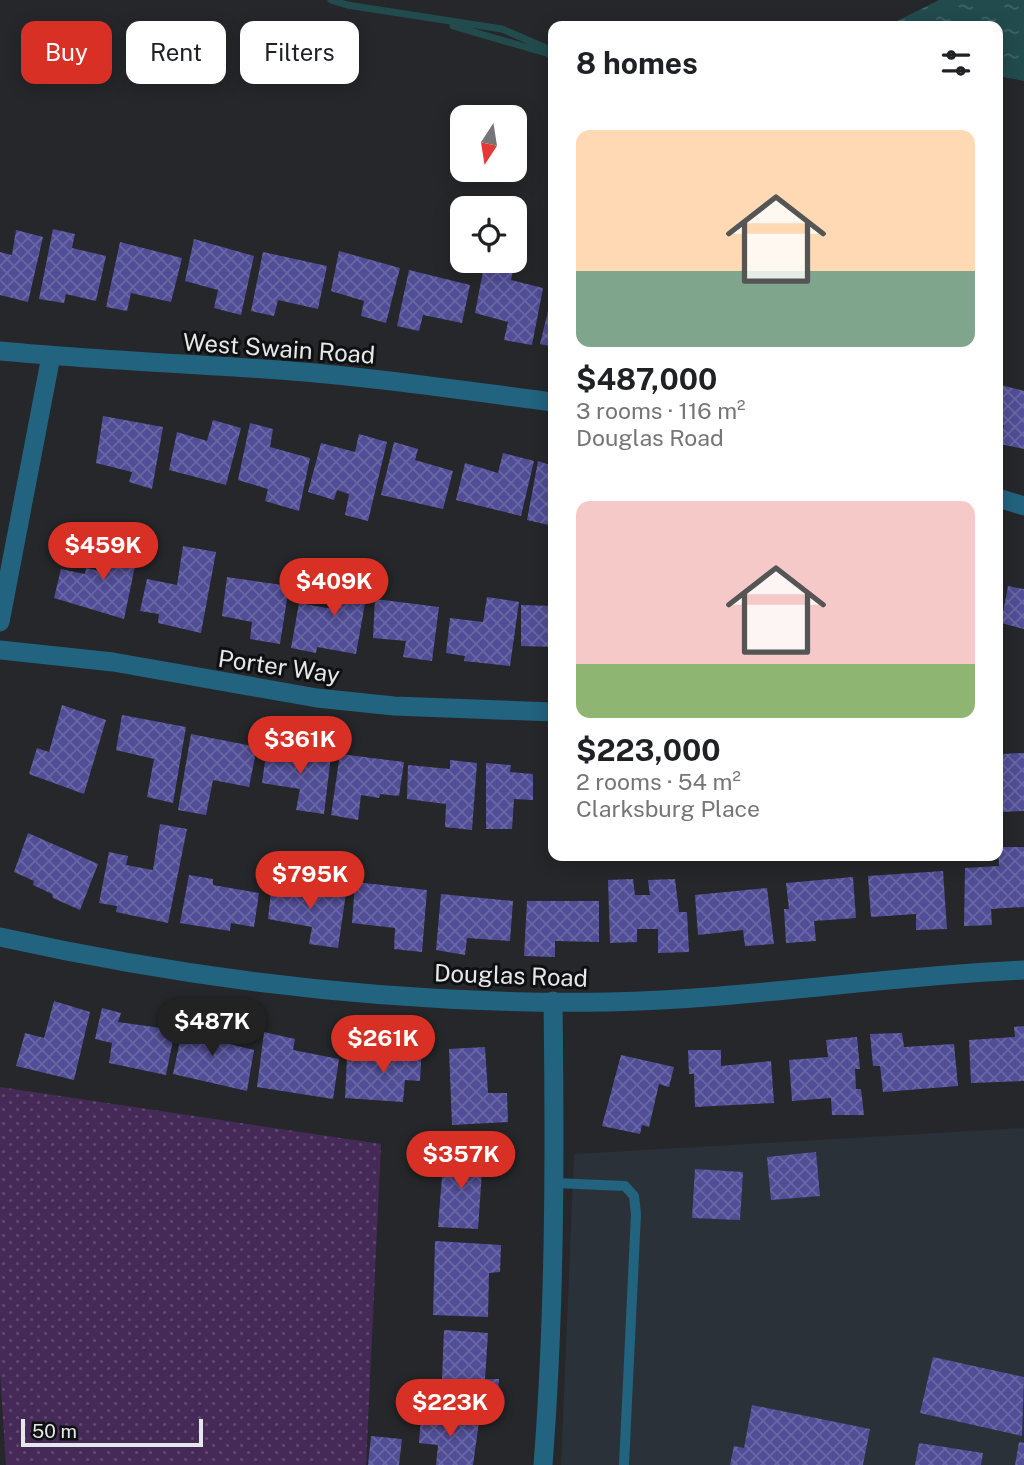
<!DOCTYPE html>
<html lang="en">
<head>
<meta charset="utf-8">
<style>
  :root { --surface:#fff; --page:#f6f6f6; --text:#202124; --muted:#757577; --accent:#d93025 }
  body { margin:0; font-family:"Public Sans",sans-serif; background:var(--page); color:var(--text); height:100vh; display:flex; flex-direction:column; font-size:26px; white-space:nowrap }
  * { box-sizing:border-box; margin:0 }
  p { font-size:23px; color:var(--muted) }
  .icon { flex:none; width:38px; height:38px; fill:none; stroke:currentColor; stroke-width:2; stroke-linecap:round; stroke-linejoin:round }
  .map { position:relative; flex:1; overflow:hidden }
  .side { position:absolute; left:548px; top:21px; width:455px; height:840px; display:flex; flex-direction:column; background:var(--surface); border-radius:14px; box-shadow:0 4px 18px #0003 }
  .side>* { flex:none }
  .top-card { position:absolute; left:21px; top:21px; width:422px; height:63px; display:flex; gap:14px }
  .needle { width:46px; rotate:192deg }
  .buttons { position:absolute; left:450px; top:105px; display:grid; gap:14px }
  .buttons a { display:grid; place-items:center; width:77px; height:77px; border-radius:14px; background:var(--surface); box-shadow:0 4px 18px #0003; font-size:35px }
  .scale { position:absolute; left:21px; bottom:18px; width:182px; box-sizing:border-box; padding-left:7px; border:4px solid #e6e7e9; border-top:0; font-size:19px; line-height:24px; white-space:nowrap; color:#e6e7e9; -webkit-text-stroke:5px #0f1011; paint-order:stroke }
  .price { position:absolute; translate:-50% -60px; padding:0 16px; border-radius:24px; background:var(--accent); color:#fff; font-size:23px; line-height:46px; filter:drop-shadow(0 2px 4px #0008) }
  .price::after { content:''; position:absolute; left:50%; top:42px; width:21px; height:16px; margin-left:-10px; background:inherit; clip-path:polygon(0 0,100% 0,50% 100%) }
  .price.on { background:#222; color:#fff }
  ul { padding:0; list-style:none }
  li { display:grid; align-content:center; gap:14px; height:371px; padding:0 28px }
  li span { display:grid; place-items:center; height:217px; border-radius:14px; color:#555 }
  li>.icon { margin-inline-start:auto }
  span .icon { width:126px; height:126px; fill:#fffc; stroke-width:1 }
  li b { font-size:30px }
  h2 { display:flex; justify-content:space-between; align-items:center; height:84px; padding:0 28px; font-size:30px }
  .pill { padding:0 24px; border-radius:14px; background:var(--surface); box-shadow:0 4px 18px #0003; font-size:24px; line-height:63px }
  .pill.on { background:var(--accent); color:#fff }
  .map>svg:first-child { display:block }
  .built { fill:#2b3138 }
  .park { fill:url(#park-dots) }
  .water { fill:url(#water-ripples) }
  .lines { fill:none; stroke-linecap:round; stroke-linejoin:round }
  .stream { stroke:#224b4e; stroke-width:7 }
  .building { fill:url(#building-cross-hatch) }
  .service { stroke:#22637f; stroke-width:10 }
  .minor { stroke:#22637f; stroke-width:19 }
  .tertiary { stroke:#22637f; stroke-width:19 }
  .labels { text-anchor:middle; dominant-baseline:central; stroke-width:6; stroke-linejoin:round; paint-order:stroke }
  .street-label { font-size:24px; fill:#e6e7e9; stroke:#0f1011 }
</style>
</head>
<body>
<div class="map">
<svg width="1024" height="1465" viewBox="0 0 1024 1465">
  <defs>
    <pattern id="park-dots" width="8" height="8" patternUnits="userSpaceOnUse" patternTransform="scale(1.75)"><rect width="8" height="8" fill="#452a58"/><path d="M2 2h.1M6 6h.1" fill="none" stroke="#604970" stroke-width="1.8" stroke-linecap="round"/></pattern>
    <pattern id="water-ripples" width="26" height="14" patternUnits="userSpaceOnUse" patternTransform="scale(1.75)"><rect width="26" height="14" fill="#224b4e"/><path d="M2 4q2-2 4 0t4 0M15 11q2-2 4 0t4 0" fill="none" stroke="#426568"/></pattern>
    <pattern id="building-cross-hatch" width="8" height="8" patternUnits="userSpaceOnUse" patternTransform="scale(1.75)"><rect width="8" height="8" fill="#514d96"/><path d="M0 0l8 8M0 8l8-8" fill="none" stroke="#6a67a5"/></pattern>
  </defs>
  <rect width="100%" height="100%" fill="#25272a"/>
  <!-- built -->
  <path class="built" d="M 1024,1128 L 1024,1465 L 561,1465 L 574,1154 Z"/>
  <!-- park -->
  <path class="park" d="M 0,1087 L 381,1144 L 366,1465 L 6,1465 L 0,1372 Z"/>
  <!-- water -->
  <path class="water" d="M 939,0 L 1024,0 L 1024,81 L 998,76 L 998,26 L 817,26 L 887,26 Z"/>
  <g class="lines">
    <!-- stream -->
    <path class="stream" d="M 331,0 L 347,5 L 502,29 L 553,51
      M 453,26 L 553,55"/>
  </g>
  <!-- building -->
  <path class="building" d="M 53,229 L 75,234 L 72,248 L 106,256 L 96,301 L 66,294 L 64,303 L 39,299 Z
    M 16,230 L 43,237 L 28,302 L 0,295 L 0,252 L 12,255 Z
    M 194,239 L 254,256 L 241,315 L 214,308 L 218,290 L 185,281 Z
    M 120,242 L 182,258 L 171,302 L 131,293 L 127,311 L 106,307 Z
    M 339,251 L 400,268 L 386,323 L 361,316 L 364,301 L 331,291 Z
    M 263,252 L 327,266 L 318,309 L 278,300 L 274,316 L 251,311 Z
    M 485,261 L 515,261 L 511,280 L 543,288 L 532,345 L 504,340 L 508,322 L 475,313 Z
    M 409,270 L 470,285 L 462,323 L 423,315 L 419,331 L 397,326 Z
    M 552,294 L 553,295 L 553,347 L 540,344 Z
    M 998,384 L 1024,391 L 1024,449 L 1000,444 L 1004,425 L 998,424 Z
    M 103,416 L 163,427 L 152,489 L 129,482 L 132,472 L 96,463 Z
    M 213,420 L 241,428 L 226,485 L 169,470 L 177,432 L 207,441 Z
    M 250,423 L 273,429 L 270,447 L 310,458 L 299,511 L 265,501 L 268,489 L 238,480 Z
    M 359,434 L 387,442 L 368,521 L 345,515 L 349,494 L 337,490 L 334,500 L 308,492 L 321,443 L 355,452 Z
    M 394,442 L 418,449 L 415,460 L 453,471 L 443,509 L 381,495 Z
    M 503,453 L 534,461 L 521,516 L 456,500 L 465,463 L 498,473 Z
    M 538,461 L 553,466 L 553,526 L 527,520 Z
    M 113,536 L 140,542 L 124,619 L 54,598 L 61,569 L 85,574 L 86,568 L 105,572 Z
    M 183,546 L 216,552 L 201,633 L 158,623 L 159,614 L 140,611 L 147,579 L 177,585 Z
    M 341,569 L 370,575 L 356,654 L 317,647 L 316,653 L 291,648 L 299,603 L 333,609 Z
    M 227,577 L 289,586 L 280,644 L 250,639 L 252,622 L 222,616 Z
    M 1008,586 L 1024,589 L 1024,629 L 1001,623 Z
    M 487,597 L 519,602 L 510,666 L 464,661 L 465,656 L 446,653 L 450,618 L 483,622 Z
    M 375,599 L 439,607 L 432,661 L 403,657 L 406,641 L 373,638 Z
    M 521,605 L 553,606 L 553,647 L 521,646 Z
    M 62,705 L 106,720 L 84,794 L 29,774 L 37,748 L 49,752 Z
    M 122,715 L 186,727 L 173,803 L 147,797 L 154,759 L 116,750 Z
    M 191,734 L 257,747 L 249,787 L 213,780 L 206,815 L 178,810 Z
    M 267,748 L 331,756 L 324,814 L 296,810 L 300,789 L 262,783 Z
    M 1024,753 L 1024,811 L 1002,812 L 999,754 Z
    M 340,754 L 404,762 L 399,796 L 380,794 L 379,798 L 361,795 L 358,820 L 331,815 Z
    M 450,760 L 477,763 L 472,830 L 445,827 L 446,804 L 407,799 L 408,765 L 450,769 Z
    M 486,763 L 511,765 L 510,772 L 533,774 L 533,800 L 514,799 L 512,829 L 486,829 Z
    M 160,824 L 187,829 L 168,923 L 116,912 L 117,906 L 99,903 L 109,852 L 128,856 L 126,865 L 153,870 Z
    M 28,833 L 98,864 L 80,910 L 53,898 L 52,894 L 33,885 L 34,881 L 14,872 Z
    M 998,847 L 1024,847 L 1024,907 L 991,909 L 992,925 L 964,926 L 965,868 L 999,866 Z
    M 943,871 L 947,929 L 916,930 L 916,914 L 871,917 L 868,876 Z
    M 189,875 L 213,879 L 213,885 L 259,893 L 254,927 L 231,923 L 230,931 L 180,923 Z
    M 853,877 L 856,918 L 814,921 L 816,941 L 786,943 L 784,909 L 789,909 L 786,883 Z
    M 633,879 L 635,895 L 650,895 L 648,880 L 675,879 L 679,912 L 687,912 L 689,952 L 658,953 L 658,929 L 637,929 L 637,942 L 610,943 L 608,880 Z
    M 355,882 L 427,890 L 422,952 L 394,949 L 395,928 L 352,923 Z
    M 272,883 L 346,893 L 338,948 L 309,944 L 312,927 L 268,919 Z
    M 767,888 L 774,944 L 745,946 L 743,930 L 698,935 L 695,895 Z
    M 441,894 L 513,901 L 510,941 L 467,938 L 465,955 L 436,950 Z
    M 527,901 L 599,901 L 599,942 L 555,941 L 555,957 L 524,956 Z
    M 54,1001 L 90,1012 L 74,1080 L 16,1066 L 25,1033 L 44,1038 Z
    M 102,1008 L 121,1013 L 118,1022 L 175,1030 L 166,1075 L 109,1063 L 112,1043 L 95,1039 Z
    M 185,1017 L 212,1025 L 209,1039 L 254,1050 L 247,1091 L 173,1074 Z
    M 1024,1026 L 1024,1081 L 971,1083 L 969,1040 L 1015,1037 L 1014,1027 Z
    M 264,1032 L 295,1039 L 293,1050 L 339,1059 L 333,1099 L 257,1087 Z
    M 902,1033 L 904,1047 L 954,1044 L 958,1086 L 883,1092 L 880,1066 L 873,1066 L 870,1034 Z
    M 857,1037 L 860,1069 L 855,1069 L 856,1089 L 861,1089 L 864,1115 L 832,1115 L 831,1098 L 792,1101 L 789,1060 L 828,1057 L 826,1040 Z
    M 394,1045 L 422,1046 L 420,1081 L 405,1080 L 403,1102 L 345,1098 L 347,1057 L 393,1060 Z
    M 485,1047 L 488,1093 L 507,1093 L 508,1122 L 452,1125 L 449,1049 Z
    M 688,1050 L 721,1050 L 721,1066 L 771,1061 L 774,1103 L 695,1107 L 694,1074 L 689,1074 Z
    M 621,1055 L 674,1067 L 669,1087 L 659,1084 L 649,1127 L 642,1125 L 640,1134 L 602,1126 Z
    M 444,1151 L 483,1157 L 478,1229 L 438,1227 Z
    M 816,1152 L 820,1196 L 771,1200 L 767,1157 Z
    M 695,1169 L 743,1172 L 740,1220 L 692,1218 Z
    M 435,1241 L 501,1245 L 500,1272 L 489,1273 L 488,1317 L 433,1315 Z
    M 444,1330 L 488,1333 L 485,1379 L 499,1379 L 497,1407 L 441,1403 Z
    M 933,1357 L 1024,1377 L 1022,1436 L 920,1413 Z
    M 752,1405 L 870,1429 L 863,1465 L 730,1465 L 734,1446 L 744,1448 Z
    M 421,1415 L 479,1422 L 473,1465 L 436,1465 L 438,1445 L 419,1443 Z
    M 371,1436 L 402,1439 L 399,1465 L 368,1465 Z
    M 1019,1442 L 1024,1443 L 1024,1465 L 1015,1465 Z
    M 919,1443 L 983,1453 L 981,1465 L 915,1465 Z"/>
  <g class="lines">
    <!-- service -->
    <path class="service" d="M 555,1183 L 625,1186 L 634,1196 L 636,1214 L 624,1465"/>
    <!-- minor -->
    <path class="minor" d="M 0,622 L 51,356
      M 0,650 L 113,662 L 317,698 L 394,706 L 553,712
      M 0,937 C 198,981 404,1005 608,1002 C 747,999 885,976 1024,970
      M 543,1465 C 555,1310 555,1156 553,1001"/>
    <!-- tertiary -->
    <path class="tertiary" d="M 0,351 C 84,359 167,363 250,368 C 352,374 453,389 553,402
      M 998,498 L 1024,506"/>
  </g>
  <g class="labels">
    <!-- street labels -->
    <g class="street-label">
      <text transform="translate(279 348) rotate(4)">West Swain Road</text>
      <text transform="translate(279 666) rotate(8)">Porter Way</text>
      <text transform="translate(511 975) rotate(2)">Douglas Road</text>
    </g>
  </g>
</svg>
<div class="buttons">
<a><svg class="needle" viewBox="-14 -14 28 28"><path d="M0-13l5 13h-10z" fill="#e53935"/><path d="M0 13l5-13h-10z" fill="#757577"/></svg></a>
<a><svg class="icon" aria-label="locate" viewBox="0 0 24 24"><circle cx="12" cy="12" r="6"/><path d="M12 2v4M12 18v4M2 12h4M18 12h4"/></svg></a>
</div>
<div class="scale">50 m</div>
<b class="price" style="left:103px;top:582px">$459K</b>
<b class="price" style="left:334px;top:618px">$409K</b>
<b class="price" style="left:300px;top:776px">$361K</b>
<b class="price" style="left:310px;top:911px">$795K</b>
<b class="price on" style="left:212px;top:1058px">$487K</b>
<b class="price" style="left:383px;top:1075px">$261K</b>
<b class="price" style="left:461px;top:1191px">$357K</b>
<b class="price" style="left:450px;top:1439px">$223K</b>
<div class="top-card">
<a class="pill on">Buy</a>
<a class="pill">Rent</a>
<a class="pill">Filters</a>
</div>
<section class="side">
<h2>8 homes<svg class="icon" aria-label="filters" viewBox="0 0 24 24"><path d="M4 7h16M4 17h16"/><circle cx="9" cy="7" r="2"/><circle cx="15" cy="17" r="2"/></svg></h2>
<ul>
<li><span style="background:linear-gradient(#ffd9b3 65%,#7fa58c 0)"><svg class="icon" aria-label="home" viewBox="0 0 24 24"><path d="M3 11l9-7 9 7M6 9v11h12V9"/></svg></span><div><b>$487,000</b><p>3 rooms · 116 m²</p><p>Douglas Road</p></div></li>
<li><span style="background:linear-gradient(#f6c9c9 75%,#8fb573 0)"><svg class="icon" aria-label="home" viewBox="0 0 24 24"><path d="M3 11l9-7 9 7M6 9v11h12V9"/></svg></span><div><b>$223,000</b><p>2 rooms · 54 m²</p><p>Clarksburg Place</p></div></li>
</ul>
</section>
</div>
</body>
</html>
